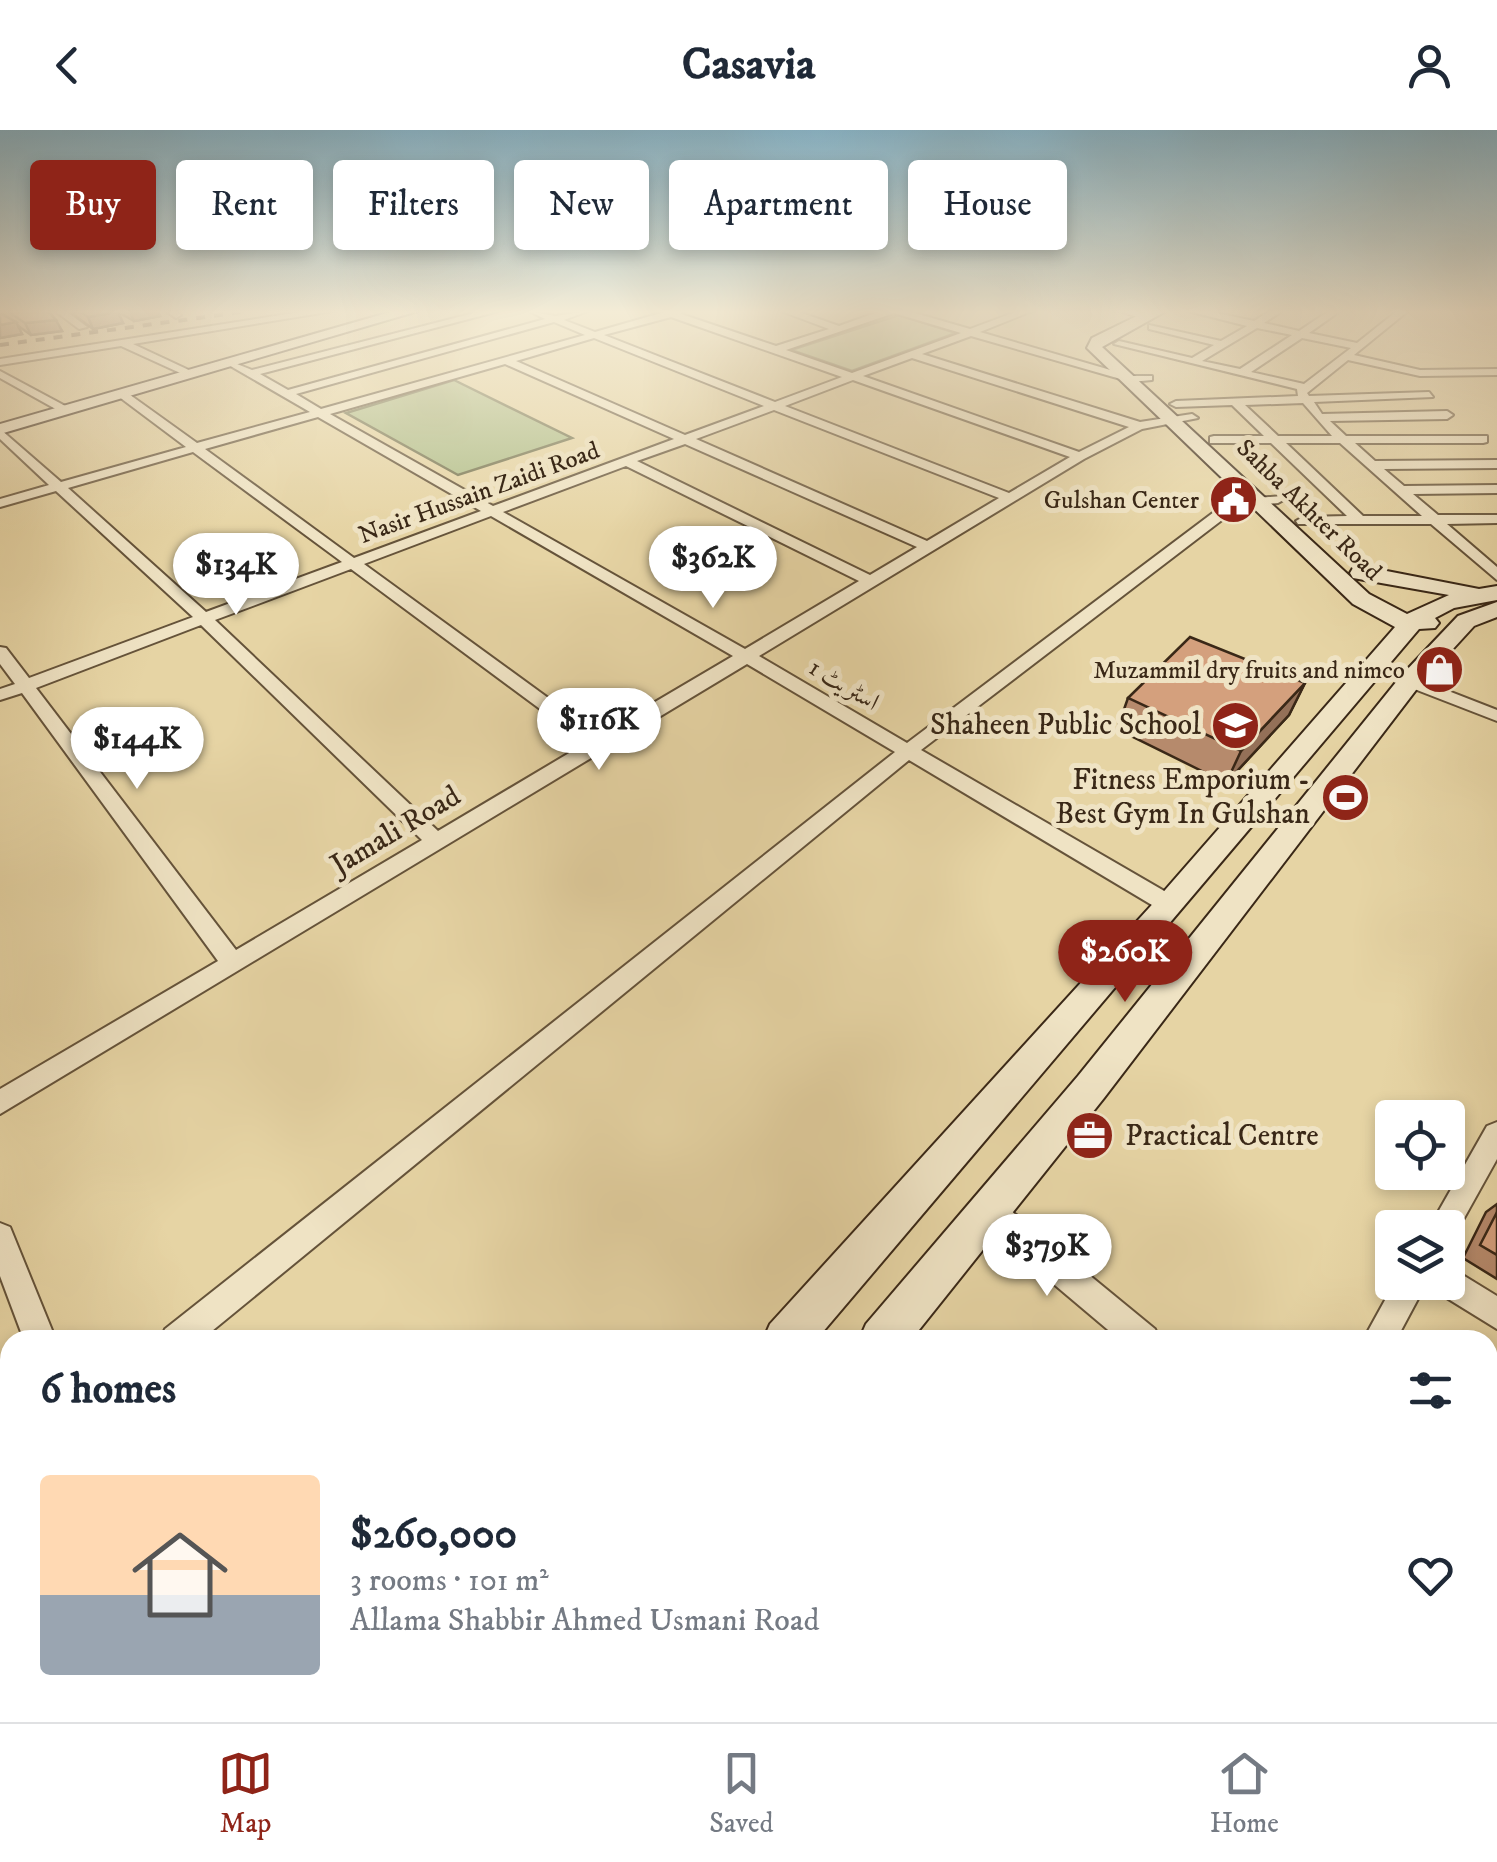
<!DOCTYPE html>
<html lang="en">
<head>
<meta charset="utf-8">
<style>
  :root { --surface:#fff; --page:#f2f2f3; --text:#1f2937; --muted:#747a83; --line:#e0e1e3; --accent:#8f2418 }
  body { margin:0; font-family:"IM FELL DW Pica",Amiri,serif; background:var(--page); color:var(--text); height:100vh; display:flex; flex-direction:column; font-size:38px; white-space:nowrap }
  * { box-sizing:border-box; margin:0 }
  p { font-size:32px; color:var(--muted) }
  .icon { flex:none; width:55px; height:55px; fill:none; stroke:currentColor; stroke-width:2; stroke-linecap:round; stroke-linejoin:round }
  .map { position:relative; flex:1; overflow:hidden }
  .drawer { position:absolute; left:0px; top:1200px; width:1498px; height:392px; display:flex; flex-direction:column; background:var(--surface); border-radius:30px 30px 0 0; box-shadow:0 5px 15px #0003 }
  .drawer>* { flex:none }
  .guide { position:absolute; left:30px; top:30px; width:1438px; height:90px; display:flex; gap:20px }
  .buttons { position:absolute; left:1375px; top:970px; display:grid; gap:20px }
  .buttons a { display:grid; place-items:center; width:90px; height:90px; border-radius:10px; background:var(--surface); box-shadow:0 5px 15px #0003; font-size:50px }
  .price { position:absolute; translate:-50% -85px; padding:0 22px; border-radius:35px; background:#fff; color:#222; font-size:32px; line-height:65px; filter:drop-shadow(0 2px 5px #0008) }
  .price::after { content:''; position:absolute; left:50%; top:60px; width:30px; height:22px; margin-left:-15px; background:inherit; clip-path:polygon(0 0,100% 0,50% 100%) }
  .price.selected { background:var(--accent); color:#fff }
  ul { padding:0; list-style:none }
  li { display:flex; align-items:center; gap:30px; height:250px; padding:0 40px }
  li+li { border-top:2px solid var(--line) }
  li span { display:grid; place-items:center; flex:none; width:280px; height:200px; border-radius:10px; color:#555 }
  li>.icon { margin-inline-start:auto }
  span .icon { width:120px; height:120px; fill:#fffc; stroke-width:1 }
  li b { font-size:42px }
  h2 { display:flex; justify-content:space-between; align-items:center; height:120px; padding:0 40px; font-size:42px }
  .tag { padding:0 35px; border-radius:10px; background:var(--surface); box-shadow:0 5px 15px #0003; font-size:35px; line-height:90px }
  .tag.selected { background:var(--accent); color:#fff }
  header { display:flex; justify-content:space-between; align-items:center; height:130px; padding:0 40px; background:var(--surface); font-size:45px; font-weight:700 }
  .tab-bar { display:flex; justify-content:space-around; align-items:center; height:140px; border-top:2px solid var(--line); background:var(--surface); font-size:28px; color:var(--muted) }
  .tab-bar a { display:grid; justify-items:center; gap:5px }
  .tab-bar .selected { color:var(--accent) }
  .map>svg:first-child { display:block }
  .green { fill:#b0be8a; stroke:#757350; stroke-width:2.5 }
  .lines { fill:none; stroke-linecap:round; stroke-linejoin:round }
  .street-casing { stroke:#65533a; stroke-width:4 }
  .secondary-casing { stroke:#3a2817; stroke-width:4 }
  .street { fill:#efe3c4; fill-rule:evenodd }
  .secondary { fill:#efe3c4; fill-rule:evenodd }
  .rail { stroke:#3a2817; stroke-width:4; stroke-dasharray:9 9; stroke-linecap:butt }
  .wall { fill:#b68a6c; stroke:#3a2817; stroke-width:2.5 }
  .shaded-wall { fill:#947058; stroke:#3a2817; stroke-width:2.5 }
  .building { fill:#d4a07d; stroke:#3a2817; stroke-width:2.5 }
  .labels { text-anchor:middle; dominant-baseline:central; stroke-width:10; stroke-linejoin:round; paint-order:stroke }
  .far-street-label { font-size:25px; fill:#3a2817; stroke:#efe3c4 }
  .far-poi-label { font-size:25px; fill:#3a2817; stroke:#efe3c4; text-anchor:end }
  .poi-label { font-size:30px; fill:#3a2817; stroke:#efe3c4; text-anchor:end }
  .street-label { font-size:30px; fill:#3a2817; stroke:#efe3c4 }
</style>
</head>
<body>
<header><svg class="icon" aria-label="back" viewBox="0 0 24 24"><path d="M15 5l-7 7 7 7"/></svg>Casavia<svg class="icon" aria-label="person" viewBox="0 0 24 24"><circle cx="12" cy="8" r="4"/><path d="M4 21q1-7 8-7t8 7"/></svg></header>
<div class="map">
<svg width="1497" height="1592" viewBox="0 0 1497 1592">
  <rect width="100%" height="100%" fill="#e6d4a4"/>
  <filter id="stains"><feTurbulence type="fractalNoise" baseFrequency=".002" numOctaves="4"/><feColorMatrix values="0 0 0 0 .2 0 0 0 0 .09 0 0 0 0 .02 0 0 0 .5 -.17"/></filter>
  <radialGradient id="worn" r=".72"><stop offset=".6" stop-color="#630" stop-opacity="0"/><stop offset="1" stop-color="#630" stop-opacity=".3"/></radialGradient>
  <!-- green -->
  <path class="green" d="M 899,185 L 956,203 L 852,241 L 791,220 Z
    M 454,250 L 572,308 L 458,345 L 346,283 Z"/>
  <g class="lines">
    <defs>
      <path id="street" d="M 55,181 L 66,181 L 87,197 L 79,199 Z
        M 166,181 L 177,181 L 181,185 L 176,188 Z
        M 307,181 L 333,181 L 133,214 L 193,242 L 189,247 L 121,216 L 0,235 L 0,229 Z
        M 482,181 L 499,181 L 260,244 L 288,260 L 545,189 L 529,181 L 555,186 L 588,181 L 564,190 L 595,202 L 668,181 L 684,181 L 681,184 L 776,216 L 829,199 L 781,181 L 796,181 L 839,196 L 881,181 L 908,181 L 970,199 L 1018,181 L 1032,181 L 980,202 L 1131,246 L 1152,246 L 1152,250 L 1131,252 L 971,206 L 922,224 L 1140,292 L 1192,284 L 1198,288 L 1142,299 L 1084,329 L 759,526 L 907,613 L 1230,370 L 1283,366 L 1285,369 L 1278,373 L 1239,377 L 921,620 L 1178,769 L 1181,775 L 1178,781 L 1162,781 L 909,630 L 201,1210 L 160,1210 L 165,1199 L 895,622 L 747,534 L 0,984 L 0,959 L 218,831 L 22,563 L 0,570 L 0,559 L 15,554 L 0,534 L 0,517 L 6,518 L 29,548 L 193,487 L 56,361 L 0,377 L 0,369 L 49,355 L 0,309 L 0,299 L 61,352 L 186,317 L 118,266 L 118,262 L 126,262 L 197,313 L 310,282 L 227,234 L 227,230 L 252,240 ZM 894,183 L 961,203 L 852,243 L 786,220 ZM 671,187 L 842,247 L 775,272 L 604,205 ZM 554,192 L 585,205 L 321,279 L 296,264 ZM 594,208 L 764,276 L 685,305 L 516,231 ZM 912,228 L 1129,297 L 1079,322 L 863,246 ZM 505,234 L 674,309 L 493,376 L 330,284 ZM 853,250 L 1070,327 L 1009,363 L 785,276 ZM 774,280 L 999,368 L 927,411 L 696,309 ZM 318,287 L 481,381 L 354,428 L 205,319 ZM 685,314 L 917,417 L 870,445 L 637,331 ZM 193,322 L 342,432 L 206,482 L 68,358 ZM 626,336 L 859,451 L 745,519 L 503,382 ZM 491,386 L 733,526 L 599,605 L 364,434 ZM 351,439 L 586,613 L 438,701 L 215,490 ZM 201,495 L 422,710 L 236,820 L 36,558 Z
        M 1120,181 L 1137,181 L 1151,187 L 1146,190 Z
        M 1188,181 L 1208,181 L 1254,191 L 1270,181 L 1282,181 L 1264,193 L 1299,201 L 1329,181 L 1340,181 L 1309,203 L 1357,213 L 1397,181 L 1408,181 L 1354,225 L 1420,240 L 1497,239 L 1497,245 L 1420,246 L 1348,230 L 1307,263 L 1309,266 L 1429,262 L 1433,267 L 1314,272 L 1322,284 L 1447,281 L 1453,285 L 1447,289 L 1330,291 L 1346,306 L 1487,306 L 1487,312 L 1483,313 L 1355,313 L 1375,331 L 1497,330 L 1497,338 L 1384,339 L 1404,356 L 1497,355 L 1497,363 L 1413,364 L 1438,385 L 1497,385 L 1497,393 L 1447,394 L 1497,437 L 1497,450 L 1431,394 L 1298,394 L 1296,391 L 1303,387 L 1347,386 L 1271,313 L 1210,313 L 1210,307 L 1214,306 L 1264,306 L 1232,275 L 1176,277 L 1170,274 L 1176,271 L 1298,266 L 1297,259 L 1114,214 L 1119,211 L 1192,228 L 1214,215 L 1149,199 L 1149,195 L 1221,211 L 1247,196 ZM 1257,198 L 1292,205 L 1240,239 L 1202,231 ZM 1302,208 L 1351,218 L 1304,254 L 1251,242 ZM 1303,273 L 1332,306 L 1278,306 L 1245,275 ZM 1286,313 L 1340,313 L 1422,386 L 1363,386 Z
        M 0,241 L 69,278 L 71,280 L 61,282 L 0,248 Z
        M 1410,546 L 1497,580 L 1497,591 L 1404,555 L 1401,551 Z
        M 1497,992 L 1497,1029 L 1453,1108 L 1448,1110 L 1448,1098 L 1429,1098 L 1487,996 Z
        M 989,1068 L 999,1071 L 1155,1199 L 1160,1210 L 1120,1210 L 979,1091 L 975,1081 L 979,1071 Z
        M 0,1093 L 10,1097 L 56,1210 L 24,1210 L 0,1146 Z
        M 1448,1136 L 1497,1166 L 1497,1199 L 1437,1162 L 1434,1152 L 1448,1152 Z
        M 1395,1152 L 1427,1152 L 1396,1210 L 1363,1210 Z
        M 10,1326 L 10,1364 L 0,1368 L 0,1330 Z
        M 1488,1491 L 1497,1495 L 1497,1537 L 1488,1533 Z
        M 203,1582 L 243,1582 L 247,1592 L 207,1592 Z
        M 1346,1582 L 1386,1582 L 1382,1592 L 1342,1592 Z"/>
      <path id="secondary" d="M 394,181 L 418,181 L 0,304 L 0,294 Z
        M 1147,181 L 1166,181 L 1102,217 L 1369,464 L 1407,484 L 1449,465 L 1353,448 L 1350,443 L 1353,438 L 1361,436 L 1479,459 L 1497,456 L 1497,470 L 1454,478 L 1435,488 L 1439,493 L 1435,498 L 1419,499 L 816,1210 L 763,1210 L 770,1194 L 1159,767 L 1395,497 L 1353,474 L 1087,218 L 1092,208 Z
        M 1497,472 L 1497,487 L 1474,496 L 1419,556 L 1104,968 L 911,1210 L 859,1210 L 866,1194 L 1078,946 L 1401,546 L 1458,486 Z
        M 422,1582 L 482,1582 L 478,1592 L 418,1592 Z
        M 543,1582 L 603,1582 L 599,1592 L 539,1592 Z"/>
    </defs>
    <!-- street casing -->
    <use href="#street" class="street-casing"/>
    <!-- secondary casing -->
    <use href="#secondary" class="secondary-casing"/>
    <!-- street -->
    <use href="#street" class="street"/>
    <!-- secondary -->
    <use href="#secondary" class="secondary"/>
    <!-- rail -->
    <path class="rail" d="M 0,215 L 249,181"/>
  </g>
  <!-- wall -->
  <path class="wall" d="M 0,182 L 49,182 L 62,201 L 31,205 L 17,195 L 22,204 L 0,208 L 0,183 L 7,187 Z
    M 70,182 L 158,182 L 160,186 L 134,191 L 118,182 L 123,193 L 93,199 Z
    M 1305,553 L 1289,585 L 1226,653 L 1117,599 L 1128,568 Z
    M 1497,1074 L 1497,1149 L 1463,1128 L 1486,1082 Z"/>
  <!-- shaded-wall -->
  <path class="shaded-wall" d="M 118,182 L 123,193 L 93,199 L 88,187 Z
    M 130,182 L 158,182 L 160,186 L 134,191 Z
    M 56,190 L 62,201 L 31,205 L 25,193 Z
    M 16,192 L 22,204 L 0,208 L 0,195 Z
    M 1305,553 L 1289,585 L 1226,653 L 1241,621 Z"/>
  <!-- building -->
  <path class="building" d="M 9,182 L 49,182 L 56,190 L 25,193 Z
    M 81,182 L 115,182 L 88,187 Z
    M 0,183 L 16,192 L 0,195 Z
    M 1190,507 L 1305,553 L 1241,621 L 1128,568 Z
    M 1497,1082 L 1497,1125 L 1480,1115 Z"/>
  <!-- sky -->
  <linearGradient id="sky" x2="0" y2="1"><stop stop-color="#88b6cb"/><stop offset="0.45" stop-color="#f4ecd6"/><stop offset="1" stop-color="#f4ecd6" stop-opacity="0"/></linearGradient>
  <rect width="1497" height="404" fill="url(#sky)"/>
  <!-- icons -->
  <defs>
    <symbol id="civic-disc" viewBox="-11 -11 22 22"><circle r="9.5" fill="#8f2418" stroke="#efe3c4"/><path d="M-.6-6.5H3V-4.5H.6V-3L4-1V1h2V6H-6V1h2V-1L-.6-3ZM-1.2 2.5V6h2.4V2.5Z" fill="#fff"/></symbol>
    <symbol id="shop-disc" viewBox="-11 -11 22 22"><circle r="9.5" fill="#8f2418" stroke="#efe3c4"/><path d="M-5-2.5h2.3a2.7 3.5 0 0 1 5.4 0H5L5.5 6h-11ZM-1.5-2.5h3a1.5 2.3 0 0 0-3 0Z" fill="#fff"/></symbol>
    <symbol id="school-disc" viewBox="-11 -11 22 22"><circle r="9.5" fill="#8f2418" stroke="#efe3c4"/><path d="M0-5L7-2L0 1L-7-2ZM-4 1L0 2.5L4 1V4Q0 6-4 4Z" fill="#fff"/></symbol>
    <symbol id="stadium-disc" viewBox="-11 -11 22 22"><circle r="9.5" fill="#8f2418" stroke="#efe3c4"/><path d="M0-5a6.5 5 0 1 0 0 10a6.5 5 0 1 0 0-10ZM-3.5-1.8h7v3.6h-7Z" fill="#fff"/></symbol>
    <symbol id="office-disc" viewBox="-11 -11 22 22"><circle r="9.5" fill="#8f2418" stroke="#efe3c4"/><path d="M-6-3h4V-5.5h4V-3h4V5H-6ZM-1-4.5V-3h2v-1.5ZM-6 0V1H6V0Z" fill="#fff"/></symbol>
  </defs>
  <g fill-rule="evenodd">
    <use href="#civic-disc" x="1206" y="342" width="55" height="55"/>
    <use href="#shop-disc" x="1412" y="512" width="55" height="55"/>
    <use href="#school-disc" x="1208" y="568" width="55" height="55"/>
    <use href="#stadium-disc" x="1318" y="640" width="55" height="55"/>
    <use href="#office-disc" x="1062" y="978" width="55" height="55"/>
  </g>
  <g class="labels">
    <!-- far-street labels -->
    <g class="far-street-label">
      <text transform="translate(479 363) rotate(-20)">Nasir Hussain Zaidi Road</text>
      <text transform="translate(1309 380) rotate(44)">Sahba Akhter Road</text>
      <text transform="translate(844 555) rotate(31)">اسٹریٹ 1</text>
    </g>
    <!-- far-poi labels -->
    <g class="far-poi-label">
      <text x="1199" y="370">Gulshan Center</text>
      <text x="1405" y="540">Muzammil dry fruits and nimco</text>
    </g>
    <!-- poi labels -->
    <g class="poi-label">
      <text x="1201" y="595">Shaheen Public School</text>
      <text x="1310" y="650">Fitness Emporium -<tspan x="1310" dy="34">Best Gym In Gulshan</tspan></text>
      <text x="1125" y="1006" text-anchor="start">Practical Centre</text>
    </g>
    <!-- street labels -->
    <g class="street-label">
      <text transform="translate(396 701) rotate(-31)">Jamali Road</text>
    </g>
  </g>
  <rect width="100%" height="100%" filter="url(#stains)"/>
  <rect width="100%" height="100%" fill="url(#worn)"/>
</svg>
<div class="buttons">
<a><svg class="icon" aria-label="locate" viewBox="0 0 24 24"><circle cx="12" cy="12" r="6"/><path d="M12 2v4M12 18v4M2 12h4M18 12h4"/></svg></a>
<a><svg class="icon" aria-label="layers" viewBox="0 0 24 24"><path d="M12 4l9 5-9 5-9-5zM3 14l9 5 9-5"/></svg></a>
</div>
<b class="price" style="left:713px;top:481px">$362K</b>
<b class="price" style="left:236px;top:488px">$134K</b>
<b class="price" style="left:599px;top:643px">$116K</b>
<b class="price" style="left:137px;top:662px">$144K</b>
<b class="price selected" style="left:1125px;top:875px">$260K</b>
<b class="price" style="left:1047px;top:1169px">$379K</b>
<div class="guide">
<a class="tag selected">Buy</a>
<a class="tag">Rent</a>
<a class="tag">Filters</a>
<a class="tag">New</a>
<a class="tag">Apartment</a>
<a class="tag">House</a>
</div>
<section class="drawer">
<h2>6 homes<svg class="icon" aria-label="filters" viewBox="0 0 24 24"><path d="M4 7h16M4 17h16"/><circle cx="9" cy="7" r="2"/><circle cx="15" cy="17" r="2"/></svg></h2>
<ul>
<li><span style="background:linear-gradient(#ffd9b3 60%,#9aa5b1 0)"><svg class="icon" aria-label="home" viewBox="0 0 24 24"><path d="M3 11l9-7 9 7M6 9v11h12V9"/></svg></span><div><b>$260,000</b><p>3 rooms · 101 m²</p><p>Allama Shabbir Ahmed Usmani Road</p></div><svg class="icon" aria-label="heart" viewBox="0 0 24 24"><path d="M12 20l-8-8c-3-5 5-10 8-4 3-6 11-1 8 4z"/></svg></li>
</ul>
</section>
</div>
<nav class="tab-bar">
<a class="selected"><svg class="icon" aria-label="map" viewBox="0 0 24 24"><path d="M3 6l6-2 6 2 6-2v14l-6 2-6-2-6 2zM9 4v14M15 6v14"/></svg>Map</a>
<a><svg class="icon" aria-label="saved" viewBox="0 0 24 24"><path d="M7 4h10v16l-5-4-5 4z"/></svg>Saved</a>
<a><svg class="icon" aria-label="home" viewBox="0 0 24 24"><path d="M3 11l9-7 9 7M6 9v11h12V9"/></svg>Home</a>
</nav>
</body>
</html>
